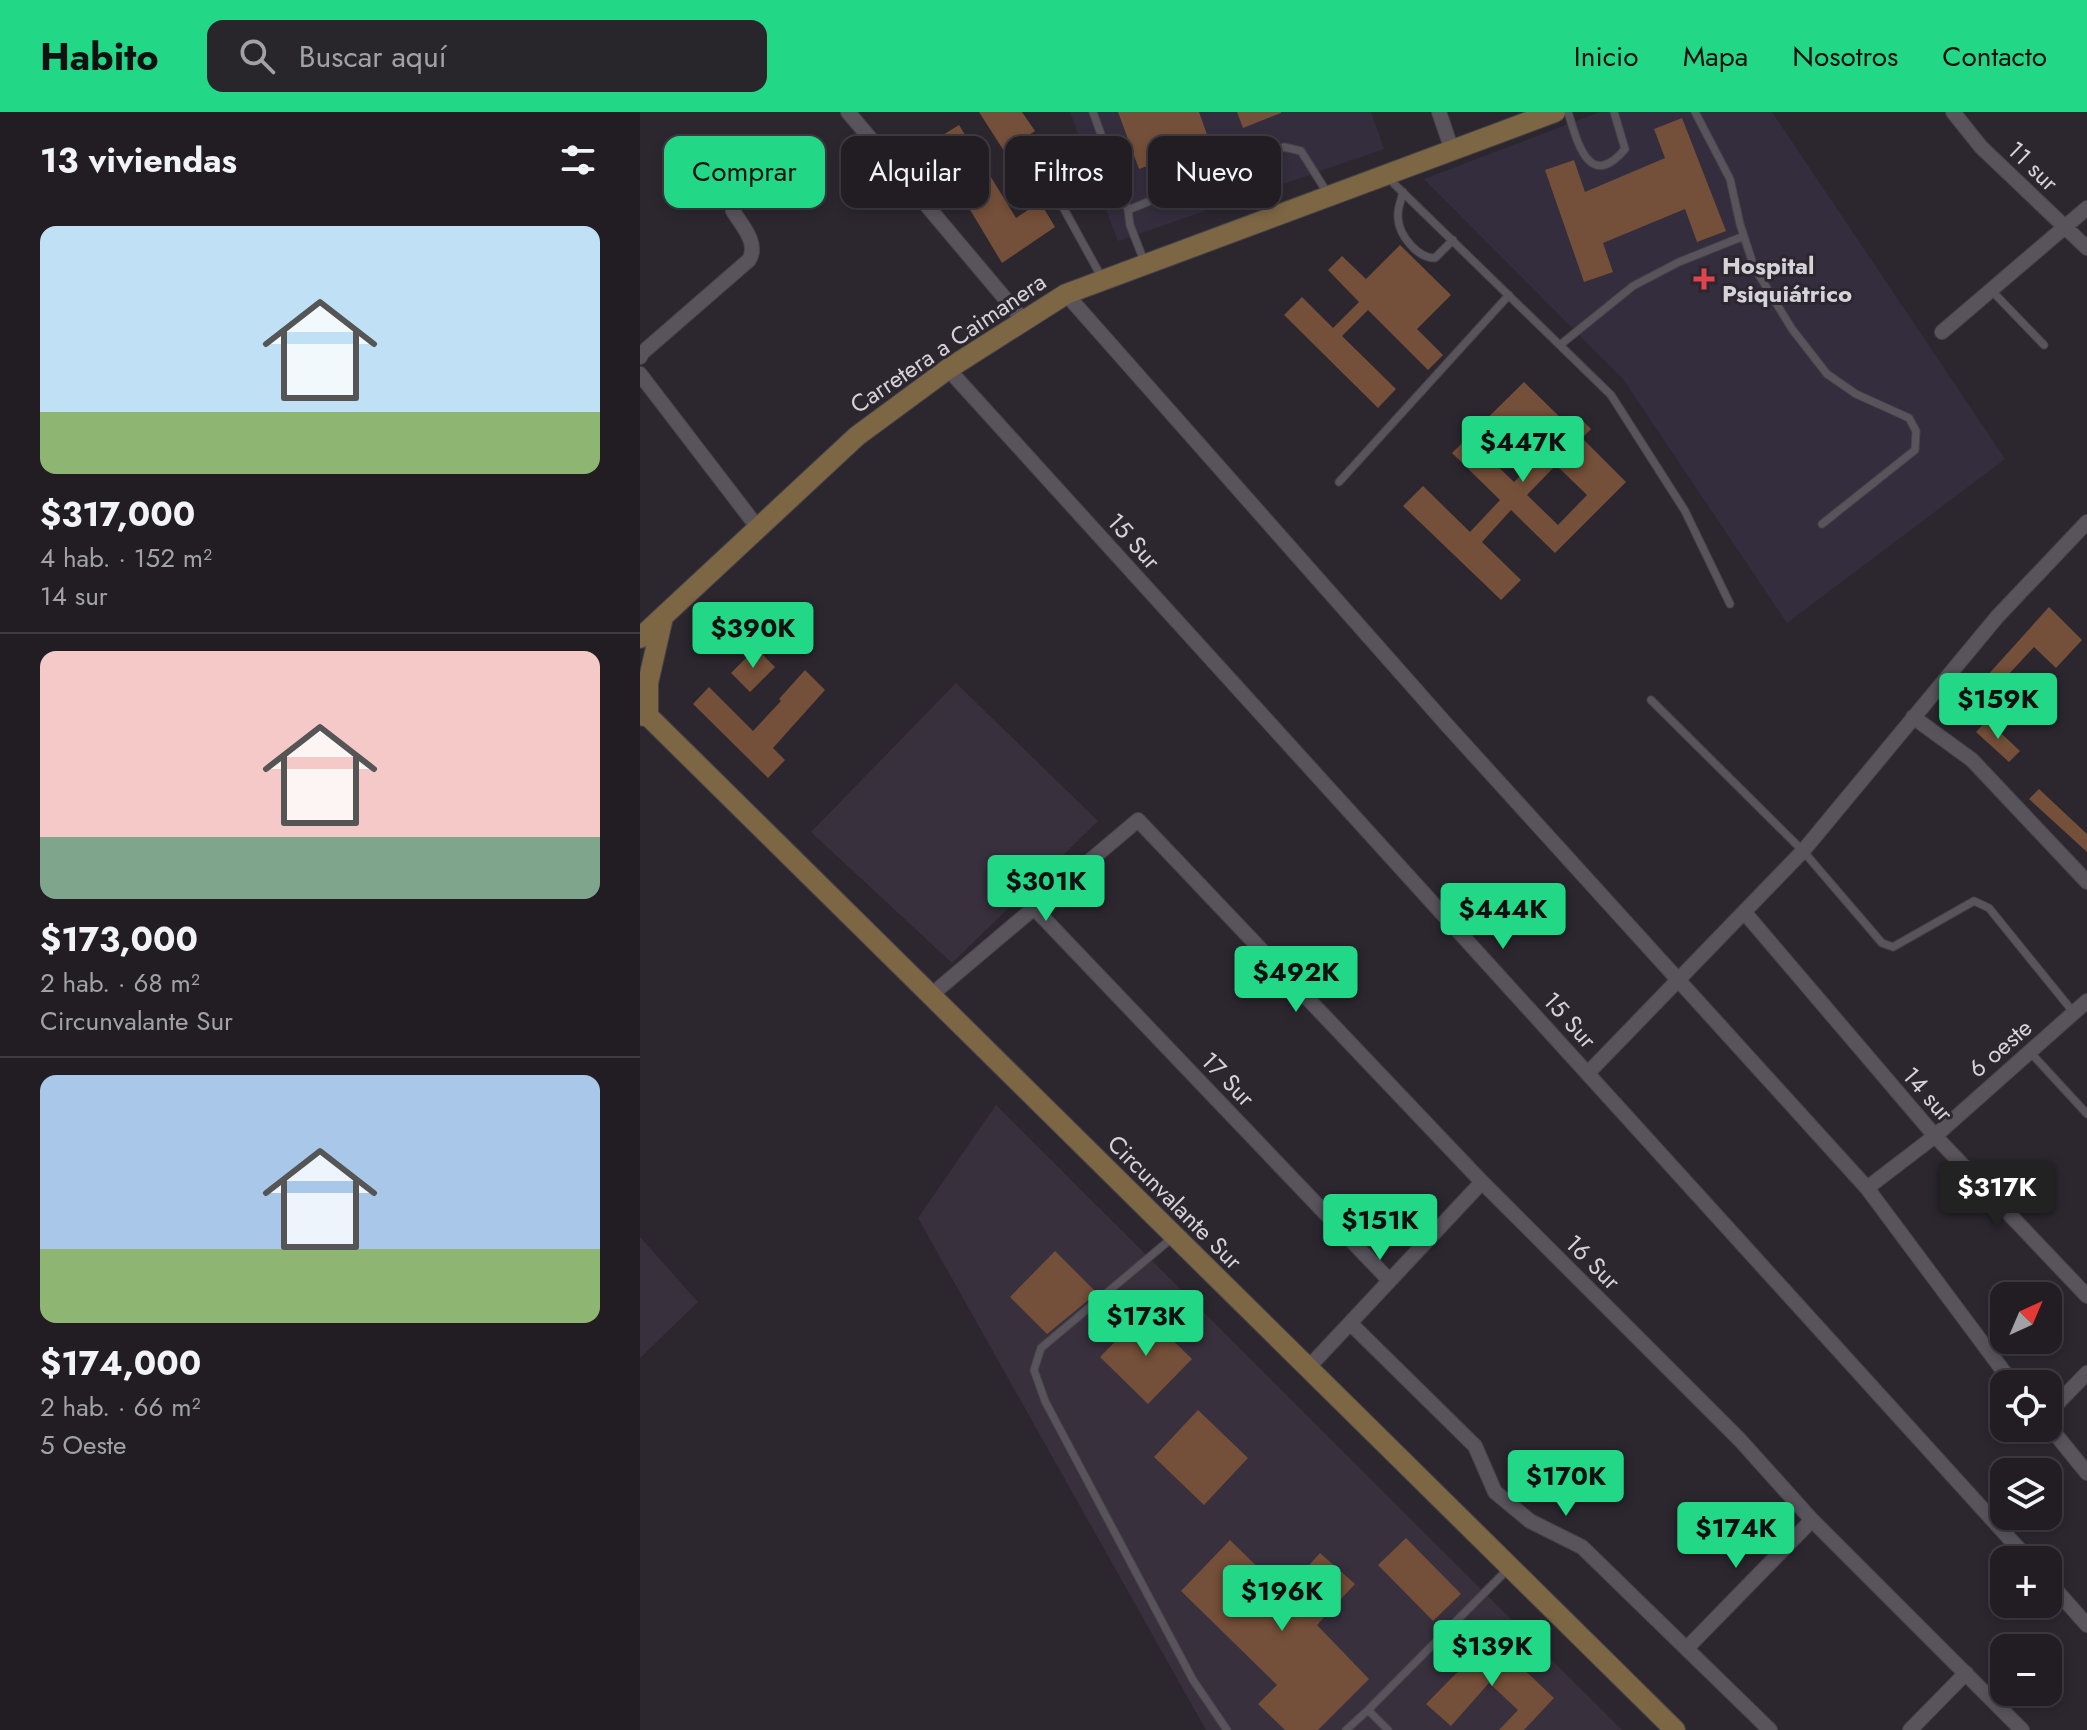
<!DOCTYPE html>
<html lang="es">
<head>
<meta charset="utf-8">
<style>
  :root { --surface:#211d23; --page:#29262b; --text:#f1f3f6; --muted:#a2a2a6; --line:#3e3b41; --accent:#22d887 }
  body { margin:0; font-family:Jost,sans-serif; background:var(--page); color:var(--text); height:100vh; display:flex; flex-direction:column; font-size:30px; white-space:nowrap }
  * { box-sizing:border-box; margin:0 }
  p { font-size:26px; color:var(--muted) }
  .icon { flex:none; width:44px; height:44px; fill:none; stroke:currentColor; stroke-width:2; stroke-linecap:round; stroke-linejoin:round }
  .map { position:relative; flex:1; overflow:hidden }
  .sheet { display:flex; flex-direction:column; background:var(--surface); width:640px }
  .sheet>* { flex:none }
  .guide { position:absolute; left:24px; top:24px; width:760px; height:72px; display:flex; gap:16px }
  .needle { width:52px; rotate:44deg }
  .tools { position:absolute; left:1350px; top:1170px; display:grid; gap:16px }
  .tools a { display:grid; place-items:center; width:72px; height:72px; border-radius:16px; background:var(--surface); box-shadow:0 4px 12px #0003,0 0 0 2px var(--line); font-size:40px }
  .price { position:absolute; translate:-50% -68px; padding:0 18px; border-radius:8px; background:var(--accent); color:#111; font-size:26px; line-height:52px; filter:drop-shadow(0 2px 4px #0008) }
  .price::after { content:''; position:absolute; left:50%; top:48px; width:24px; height:18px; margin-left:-12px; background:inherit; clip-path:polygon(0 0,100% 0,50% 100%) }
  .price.current { background:#222; color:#fff }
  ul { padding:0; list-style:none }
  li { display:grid; align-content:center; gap:16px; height:424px; padding:0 40px }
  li+li { border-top:2px solid var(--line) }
  li span { display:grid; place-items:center; height:248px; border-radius:16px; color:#555 }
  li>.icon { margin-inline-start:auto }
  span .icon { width:144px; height:144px; fill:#fffc; stroke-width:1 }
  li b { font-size:34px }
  h2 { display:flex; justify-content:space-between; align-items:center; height:96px; padding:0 40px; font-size:34px }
  .tag { padding:0 28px; border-radius:16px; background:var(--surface); box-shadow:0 4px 12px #0003,0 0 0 2px var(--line); font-size:28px; line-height:72px }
  .tag.current { background:var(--accent); color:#111 }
  header { display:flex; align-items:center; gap:48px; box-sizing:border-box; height:112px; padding:0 40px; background:var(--accent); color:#111 }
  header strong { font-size:38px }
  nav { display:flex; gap:44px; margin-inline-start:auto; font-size:28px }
  .search { width:560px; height:72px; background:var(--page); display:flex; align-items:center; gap:20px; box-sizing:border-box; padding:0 28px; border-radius:16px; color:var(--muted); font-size:30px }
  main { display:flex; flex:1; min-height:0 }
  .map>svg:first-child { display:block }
  .built { fill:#38303d }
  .medical { fill:#332d3e }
  .building { fill:#744f39; fill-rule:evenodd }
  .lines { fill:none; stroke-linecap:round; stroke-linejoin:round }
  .service-casing { stroke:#464349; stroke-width:9 }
  .minor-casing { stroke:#464349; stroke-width:16 }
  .secondary-casing { stroke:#464349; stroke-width:22 }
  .service { stroke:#59545c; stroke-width:7 }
  .minor { stroke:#59545c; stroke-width:14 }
  .secondary { stroke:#7c6644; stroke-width:20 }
  .health-dot { fill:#e0444e; stroke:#2c272f; stroke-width:3 }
  .labels { text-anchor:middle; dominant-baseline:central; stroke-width:6; stroke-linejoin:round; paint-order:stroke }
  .street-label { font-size:24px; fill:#d6d3d8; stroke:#2c272f }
  .poi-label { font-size:24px; font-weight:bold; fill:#d6d3d8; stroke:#2c272f; text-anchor:start }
</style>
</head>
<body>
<header>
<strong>Habito</strong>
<div class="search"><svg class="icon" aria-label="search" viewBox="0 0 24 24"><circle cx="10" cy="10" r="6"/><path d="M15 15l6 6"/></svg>Buscar aquí</div>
<nav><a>Inicio</a><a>Mapa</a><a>Nosotros</a><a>Contacto</a></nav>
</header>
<main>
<section class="sheet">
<h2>13 viviendas<svg class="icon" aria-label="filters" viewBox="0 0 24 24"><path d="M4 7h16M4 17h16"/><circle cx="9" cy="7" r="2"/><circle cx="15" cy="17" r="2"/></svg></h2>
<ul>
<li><span style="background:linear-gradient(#bfe0f5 75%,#8fb573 0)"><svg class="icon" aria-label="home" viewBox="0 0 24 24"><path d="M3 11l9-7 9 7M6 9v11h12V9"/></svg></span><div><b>$317,000</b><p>4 hab. · 152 m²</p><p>14 sur</p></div></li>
<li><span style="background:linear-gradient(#f6c9c9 75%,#7fa58c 0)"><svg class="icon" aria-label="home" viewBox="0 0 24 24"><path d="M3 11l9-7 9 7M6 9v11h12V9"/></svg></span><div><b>$173,000</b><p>2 hab. · 68 m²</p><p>Circunvalante Sur</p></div></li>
<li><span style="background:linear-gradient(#a9c7e8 70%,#8fb573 0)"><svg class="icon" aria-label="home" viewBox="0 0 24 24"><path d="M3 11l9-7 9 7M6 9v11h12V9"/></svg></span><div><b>$174,000</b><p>2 hab. · 66 m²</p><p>5 Oeste</p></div></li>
</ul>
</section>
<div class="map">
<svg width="1447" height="1618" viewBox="0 0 1447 1618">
  <rect width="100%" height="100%" fill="#2c272f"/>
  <!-- built -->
  <path class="built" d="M 316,571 L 458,709 L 312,851 L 171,720 Z
    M 356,993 L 982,1618 L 566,1618 L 278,1106 Z
    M 0,1125 L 58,1190 L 0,1246 Z"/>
  <!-- medical -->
  <path class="medical" d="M 430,0 L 731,0 L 744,37 L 478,129 Z
    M 960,0 L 1132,0 L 1365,347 L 1147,511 L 983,267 L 784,67 Z"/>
  <!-- building -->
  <path class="building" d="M 339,0 L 382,0 L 395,19 L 364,39 Z
    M 478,0 L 559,0 L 570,31 L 499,57 Z
    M 597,0 L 641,0 L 641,1 L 603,16 Z
    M 1042,6 L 1086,119 L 1057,130 L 1045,97 L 963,131 L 973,160 L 944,170 L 905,58 L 934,48 L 945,80 L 1025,46 L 1014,17 Z
    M 319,13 L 376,106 L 400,90 L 415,115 L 362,151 L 290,31 Z
    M 760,133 L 811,183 L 777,217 L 803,243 L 788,258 L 728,198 L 702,224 L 756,277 L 738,296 L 644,203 L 662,185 L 693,216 L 719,190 L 688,158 L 702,144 L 726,167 Z
    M 884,270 L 929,314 L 938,304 L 951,317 L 942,326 L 986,370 L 915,441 L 871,398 L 842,430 L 881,468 L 861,488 L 763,394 L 783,374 L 830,420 L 860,388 L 812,341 ZM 874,311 L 904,340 L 874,370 L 846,343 ZM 916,353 L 947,383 L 918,413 L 887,383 Z
    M 1409,495 L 1442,528 L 1416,556 L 1394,535 L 1328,606 L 1318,596 Z
    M 116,536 L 135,555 L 110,580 L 91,561 Z
    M 165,558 L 185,578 L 133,636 L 145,648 L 128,666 L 53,592 L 69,575 L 113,619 L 141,589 L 139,587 Z
    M 1347,608 L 1380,639 L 1369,650 L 1336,620 Z
    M 1399,677 L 1447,722 L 1447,740 L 1389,687 Z
    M 415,1139 L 457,1181 L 407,1222 L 370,1185 Z
    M 504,1200 L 552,1247 L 508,1292 L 460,1245 Z
    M 558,1298 L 608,1346 L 564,1393 L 514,1345 Z
    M 766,1426 L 821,1482 L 793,1509 L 738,1453 Z
    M 590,1428 L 644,1481 L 680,1441 L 715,1472 L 677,1513 L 729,1567 L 678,1618 L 645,1618 L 618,1592 L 637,1573 L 541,1479 Z
    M 851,1526 L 914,1586 L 884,1618 L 859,1618 L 878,1598 L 849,1571 L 811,1614 L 786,1592 Z"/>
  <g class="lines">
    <defs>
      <path id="service" d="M 453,0 L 488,98
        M 928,0 C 937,29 949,80 985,37 L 974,0
        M 1055,0 L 1090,67 L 1100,112 L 1114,155 L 1152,217 L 1187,262 L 1216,282 L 1269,306 L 1276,319 L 1275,338 L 1182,412
        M 397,48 L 462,166
        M 747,65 L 971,283 L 1045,399 L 1090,492
        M 763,80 C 761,89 757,97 758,106 C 759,123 777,146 795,146 L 813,128
        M 504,149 L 490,113 L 488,98 L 644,35 L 661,39 L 688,82
        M 1351,178 L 1404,233
        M 920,233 L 993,174 L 1039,150 L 1104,124
        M 699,370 L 869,183
        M 1011,588 L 1163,739 L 1242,831 L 1253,835 L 1334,789 L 1349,796 L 1434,901
        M 1390,940 L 1447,1002
        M 532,1126 L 401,1236 L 394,1258 L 405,1289 L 553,1568 L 587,1618
        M 728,1598 L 748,1618
        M 706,1618 L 728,1598 L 868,1457"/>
      <path id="minor" d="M 208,0 L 384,209
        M 799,0 L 812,38
        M 1313,0 L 1341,35 L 1447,136
        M 426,182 L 806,612 L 1227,1076 L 1373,1272
        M 1302,220 L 1447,96
        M 0,245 L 2,241 L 109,148 C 119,131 102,114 93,99
        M 308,257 L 1389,1448
        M 0,262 L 118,416
        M 1273,605 L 1332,648 L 1447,770
        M 394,796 L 749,1168
        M 1105,801 L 1295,1024 L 1447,1184
        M 290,884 L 498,708 L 842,1070 L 1100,1328 L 1172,1408 L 1382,1618
        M 948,961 L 1163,739 L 1357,505 L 1447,410
        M 1227,1076 L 1295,1024 L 1447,889
        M 710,1211 L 835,1334 L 855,1380 L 890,1409 L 942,1435 L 1130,1618
        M 667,1257 L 842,1070
        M 1408,1301 L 1447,1261
        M 1408,1313 L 1447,1361
        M 1408,1469 L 1447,1513
        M 1047,1536 L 1172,1408
        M 1270,1618 L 1326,1561"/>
      <path id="secondary" d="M 0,526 L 217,324 L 308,257 L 426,182 L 915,0
        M 0,596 L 1035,1618
        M 4,604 L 8,604 L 8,571 L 23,505"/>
    </defs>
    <!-- service casing -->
    <use href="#service" class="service-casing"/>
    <!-- minor casing -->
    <use href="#minor" class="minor-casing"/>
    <!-- secondary casing -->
    <use href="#secondary" class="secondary-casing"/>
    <!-- service -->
    <use href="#service" class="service"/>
    <!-- minor -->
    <use href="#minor" class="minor"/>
    <!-- secondary -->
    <use href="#secondary" class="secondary"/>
  </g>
  <!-- markers -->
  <path class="health-dot" d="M1060 155h8v8h8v8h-8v8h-8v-8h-8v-8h8z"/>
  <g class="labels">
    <!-- street labels -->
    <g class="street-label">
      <text transform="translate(1393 54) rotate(44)">11 sur</text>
      <text transform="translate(308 231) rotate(-34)">Carretera a Caimanera</text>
      <text transform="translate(494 429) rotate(48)">15 Sur</text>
      <text transform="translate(930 908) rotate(48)">15 Sur</text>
      <text transform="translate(1360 936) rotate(-41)">6 oeste</text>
      <text transform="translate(588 967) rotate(46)">17 Sur</text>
      <text transform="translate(1288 982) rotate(49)">14 sur</text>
      <text transform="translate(535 1090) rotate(45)">Circunvalante Sur</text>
      <text transform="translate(953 1150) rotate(45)">16 Sur</text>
    </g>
    <!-- poi labels -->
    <g class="poi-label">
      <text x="1082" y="153">Hospital<tspan x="1082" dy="28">Psiquiátrico</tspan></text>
    </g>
  </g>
</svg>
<div class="tools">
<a><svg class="needle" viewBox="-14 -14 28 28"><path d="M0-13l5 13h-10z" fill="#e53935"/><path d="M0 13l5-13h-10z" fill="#a2a2a6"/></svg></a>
<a><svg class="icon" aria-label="locate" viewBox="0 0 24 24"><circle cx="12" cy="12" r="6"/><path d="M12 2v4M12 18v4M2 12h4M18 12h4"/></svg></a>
<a><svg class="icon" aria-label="layers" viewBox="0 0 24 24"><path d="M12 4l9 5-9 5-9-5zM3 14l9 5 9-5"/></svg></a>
<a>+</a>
<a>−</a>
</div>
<b class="price" style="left:883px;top:372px">$447K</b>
<b class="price" style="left:113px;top:558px">$390K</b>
<b class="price" style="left:1358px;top:629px">$159K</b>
<b class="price" style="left:406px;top:811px">$301K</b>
<b class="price" style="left:863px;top:839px">$444K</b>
<b class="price" style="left:656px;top:902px">$492K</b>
<b class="price current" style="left:1357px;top:1117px">$317K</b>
<b class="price" style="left:740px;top:1150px">$151K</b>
<b class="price" style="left:506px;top:1246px">$173K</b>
<b class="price" style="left:926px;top:1406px">$170K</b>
<b class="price" style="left:1096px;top:1458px">$174K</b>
<b class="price" style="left:642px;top:1521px">$196K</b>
<b class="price" style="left:852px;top:1576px">$139K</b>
<div class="guide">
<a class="tag current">Comprar</a>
<a class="tag">Alquilar</a>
<a class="tag">Filtros</a>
<a class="tag">Nuevo</a>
</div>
</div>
</main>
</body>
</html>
